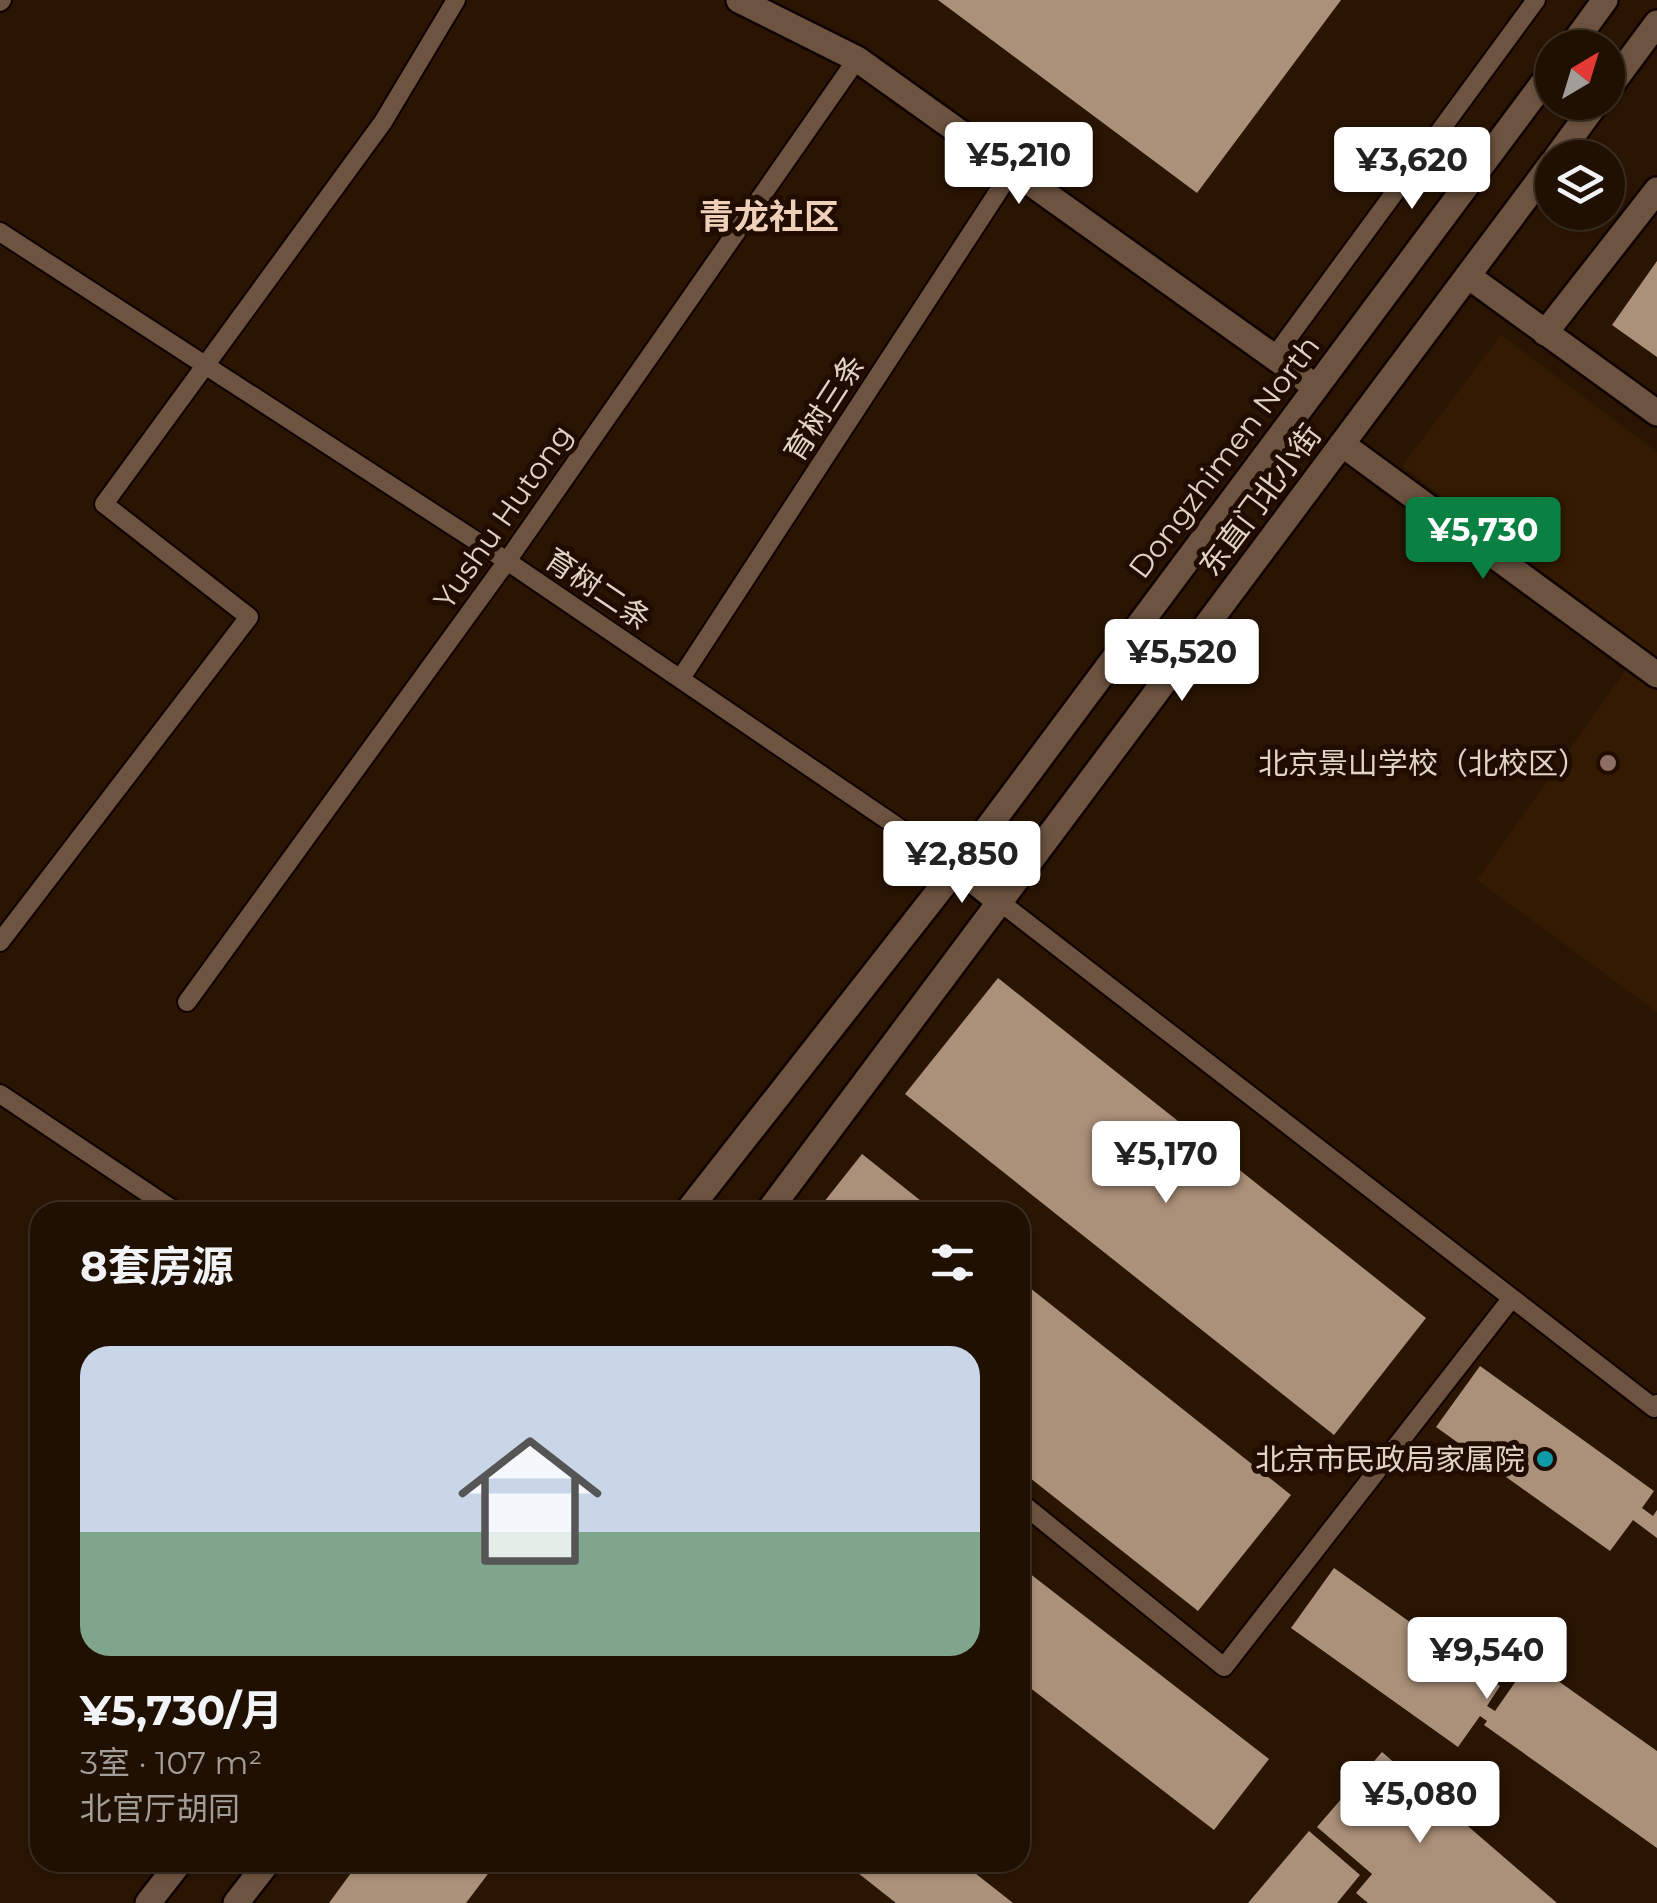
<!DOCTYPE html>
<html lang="zh">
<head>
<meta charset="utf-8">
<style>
  :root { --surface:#201002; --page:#2d1e11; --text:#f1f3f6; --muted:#a29d99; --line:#3d3024; --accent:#0b8043 }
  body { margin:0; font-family:Montserrat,"Noto Sans SC",sans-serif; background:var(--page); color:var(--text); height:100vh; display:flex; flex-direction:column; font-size:38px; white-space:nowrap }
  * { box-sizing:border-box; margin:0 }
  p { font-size:32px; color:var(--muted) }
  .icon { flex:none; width:55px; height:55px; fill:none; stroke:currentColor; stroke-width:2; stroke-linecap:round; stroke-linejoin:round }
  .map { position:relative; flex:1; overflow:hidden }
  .sheet { position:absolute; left:30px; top:1202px; width:1000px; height:670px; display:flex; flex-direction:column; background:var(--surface); border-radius:30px; box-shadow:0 2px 8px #0004,0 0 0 2px var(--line) }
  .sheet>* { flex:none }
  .needle { width:65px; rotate:38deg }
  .fabs { position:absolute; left:1535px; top:30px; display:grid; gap:20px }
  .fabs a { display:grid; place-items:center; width:90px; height:90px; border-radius:50%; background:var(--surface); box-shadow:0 2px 8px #0004,0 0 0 2px var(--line); font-size:50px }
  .price { position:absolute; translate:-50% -85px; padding:0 22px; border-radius:10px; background:#fff; color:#222; font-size:32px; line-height:65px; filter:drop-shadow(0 2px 5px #0008) }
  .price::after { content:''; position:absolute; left:50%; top:60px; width:30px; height:22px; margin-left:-15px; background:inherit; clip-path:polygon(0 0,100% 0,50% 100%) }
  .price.on { background:var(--accent); color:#fff }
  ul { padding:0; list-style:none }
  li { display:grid; align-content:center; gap:20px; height:530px; padding:0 50px }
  li span { display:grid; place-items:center; height:310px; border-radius:30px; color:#555 }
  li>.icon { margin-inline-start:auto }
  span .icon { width:180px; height:180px; fill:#fffc; stroke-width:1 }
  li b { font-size:42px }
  h2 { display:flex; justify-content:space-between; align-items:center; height:120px; padding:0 50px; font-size:42px }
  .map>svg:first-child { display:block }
  .built { fill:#341a01 }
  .building { fill:#ac917a }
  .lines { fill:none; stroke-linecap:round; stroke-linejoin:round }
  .lane-casing { stroke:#110200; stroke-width:22 }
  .street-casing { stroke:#110200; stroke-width:30 }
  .secondary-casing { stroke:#110200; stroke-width:30 }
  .lane { stroke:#6d5440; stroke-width:18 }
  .street { stroke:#6d5440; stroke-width:25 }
  .secondary { stroke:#6d5440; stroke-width:25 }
  .education-dot { fill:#8d6e63; stroke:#200c00; stroke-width:4 }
  .culture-dot { fill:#0f9aa8; stroke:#200c00; stroke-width:4 }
  .labels { text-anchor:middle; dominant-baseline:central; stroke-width:10; stroke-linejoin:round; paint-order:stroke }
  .street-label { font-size:30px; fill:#e0d2c6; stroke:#200c00 }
  .poi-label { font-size:30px; fill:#e0d2c6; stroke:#200c00; text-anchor:end }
  .quarter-label { font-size:35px; font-weight:bold; fill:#eed0b9; stroke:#200c00 }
</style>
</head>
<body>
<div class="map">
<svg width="1657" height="1903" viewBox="0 0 1657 1903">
  <rect width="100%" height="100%" fill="#2a1503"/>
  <!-- built -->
  <path class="built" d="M 1501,335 L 1657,452 L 1657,1012 L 1477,880 L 1642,647 L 1402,466 Z"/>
  <!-- building -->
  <path class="building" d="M 938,0 L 1341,0 L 1197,193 Z
    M 1657,261 L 1657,357 L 1612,325 Z
    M 998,978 L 1426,1318 L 1334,1435 L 905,1094 Z
    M 862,1154 L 935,1212 L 816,1212 Z
    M 1020,1280 L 1291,1495 L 1198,1611 L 1020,1470 Z
    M 1480,1366 L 1654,1491 L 1642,1508 L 1653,1516 L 1657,1510 L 1657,1538 L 1633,1520 L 1610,1551 L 1436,1427 Z
    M 1020,1566 L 1269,1759 L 1214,1830 L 1020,1680 Z
    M 1334,1568 L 1500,1686 L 1487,1706 L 1495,1711 L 1530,1661 L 1657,1751 L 1657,1848 L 1484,1725 L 1487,1721 L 1480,1716 L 1458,1747 L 1291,1628 Z
    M 1382,1752 L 1557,1903 L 1368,1903 L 1356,1893 L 1372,1874 L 1317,1827 Z
    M 1309,1831 L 1360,1875 L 1337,1903 L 1248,1903 Z
    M 359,1862 L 497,1862 L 466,1903 L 329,1903 Z
    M 844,1862 L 961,1862 L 1013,1903 L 896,1903 Z"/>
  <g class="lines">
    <defs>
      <path id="lane" d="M 0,2 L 2,0
        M 0,232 L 507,561 L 958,868
        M 1274,357 L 1536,0
        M 681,678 L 1013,169
        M 1000,902 L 1654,1408 L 1657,1404
        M 0,942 L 249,617 L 104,504 L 383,122 L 456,0
        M 187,1002 L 507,561 L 857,59
        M 0,1094 L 176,1212
        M 1020,1502 L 1224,1667 L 1511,1299"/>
      <path id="street" d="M 739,0 L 857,59 L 1316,387
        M 1468,276 L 1657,413
        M 1545,333 L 1657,190
        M 1342,444 L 1657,675
        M 958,868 L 1000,902"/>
      <path id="secondary" d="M 1570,48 L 1605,0
        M 1608,89 L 1657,23
        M 1556,158 L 1597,102
        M 687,1212 L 978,841 L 1552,71
        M 768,1212 L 1552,163
        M 148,1903 L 180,1862
        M 236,1903 L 268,1862"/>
    </defs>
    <!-- lane casing -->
    <use href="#lane" class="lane-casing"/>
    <!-- street casing -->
    <use href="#street" class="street-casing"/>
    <!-- secondary casing -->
    <use href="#secondary" class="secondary-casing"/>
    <!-- lane -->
    <use href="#lane" class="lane"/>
    <!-- street -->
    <use href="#street" class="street"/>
    <!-- secondary -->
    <use href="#secondary" class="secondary"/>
  </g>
  <!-- markers -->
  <circle class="education-dot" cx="1608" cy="763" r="10"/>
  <circle class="culture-dot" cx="1545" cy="1459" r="10"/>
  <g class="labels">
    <!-- street labels -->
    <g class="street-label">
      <text transform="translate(824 408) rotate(-57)">育树三条</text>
      <text transform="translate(1224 457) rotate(-53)">Dongzhimen North</text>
      <text transform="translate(1260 500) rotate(-53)">东直门北小街</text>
      <text transform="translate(503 517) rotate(-55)">Yushu Hutong</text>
      <text transform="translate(598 589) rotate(34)">育树二条</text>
    </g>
    <!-- poi labels -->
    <g class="poi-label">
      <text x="1588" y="763">北京景山学校（北校区）</text>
      <text x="1525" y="1459">北京市民政局家属院</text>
    </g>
    <!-- quarter labels -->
    <g class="quarter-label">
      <text x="769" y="216">青龙社区</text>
    </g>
  </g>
</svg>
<div class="fabs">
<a><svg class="needle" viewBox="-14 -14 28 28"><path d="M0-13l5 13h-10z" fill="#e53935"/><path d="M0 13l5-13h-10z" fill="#a29d99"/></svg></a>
<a><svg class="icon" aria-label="layers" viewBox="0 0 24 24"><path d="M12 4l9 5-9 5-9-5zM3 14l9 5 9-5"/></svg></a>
</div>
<b class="price" style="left:1019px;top:207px">¥5,210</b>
<b class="price" style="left:1412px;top:212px">¥3,620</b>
<b class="price on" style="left:1483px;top:582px">¥5,730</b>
<b class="price" style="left:1182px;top:704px">¥5,520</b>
<b class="price" style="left:962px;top:906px">¥2,850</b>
<b class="price" style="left:1166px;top:1206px">¥5,170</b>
<b class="price" style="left:1487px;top:1702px">¥9,540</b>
<b class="price" style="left:1420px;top:1846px">¥5,080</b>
<section class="sheet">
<h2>8套房源<svg class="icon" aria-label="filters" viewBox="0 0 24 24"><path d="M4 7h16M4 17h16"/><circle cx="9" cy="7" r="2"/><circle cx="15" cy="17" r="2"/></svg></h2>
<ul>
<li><span style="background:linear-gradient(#c9d6e8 60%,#7fa58c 0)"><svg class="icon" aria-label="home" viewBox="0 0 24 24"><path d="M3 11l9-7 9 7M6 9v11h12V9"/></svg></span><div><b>¥5,730/月</b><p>3室 · 107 m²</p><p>北官厅胡同</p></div></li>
</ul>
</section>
</div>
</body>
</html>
